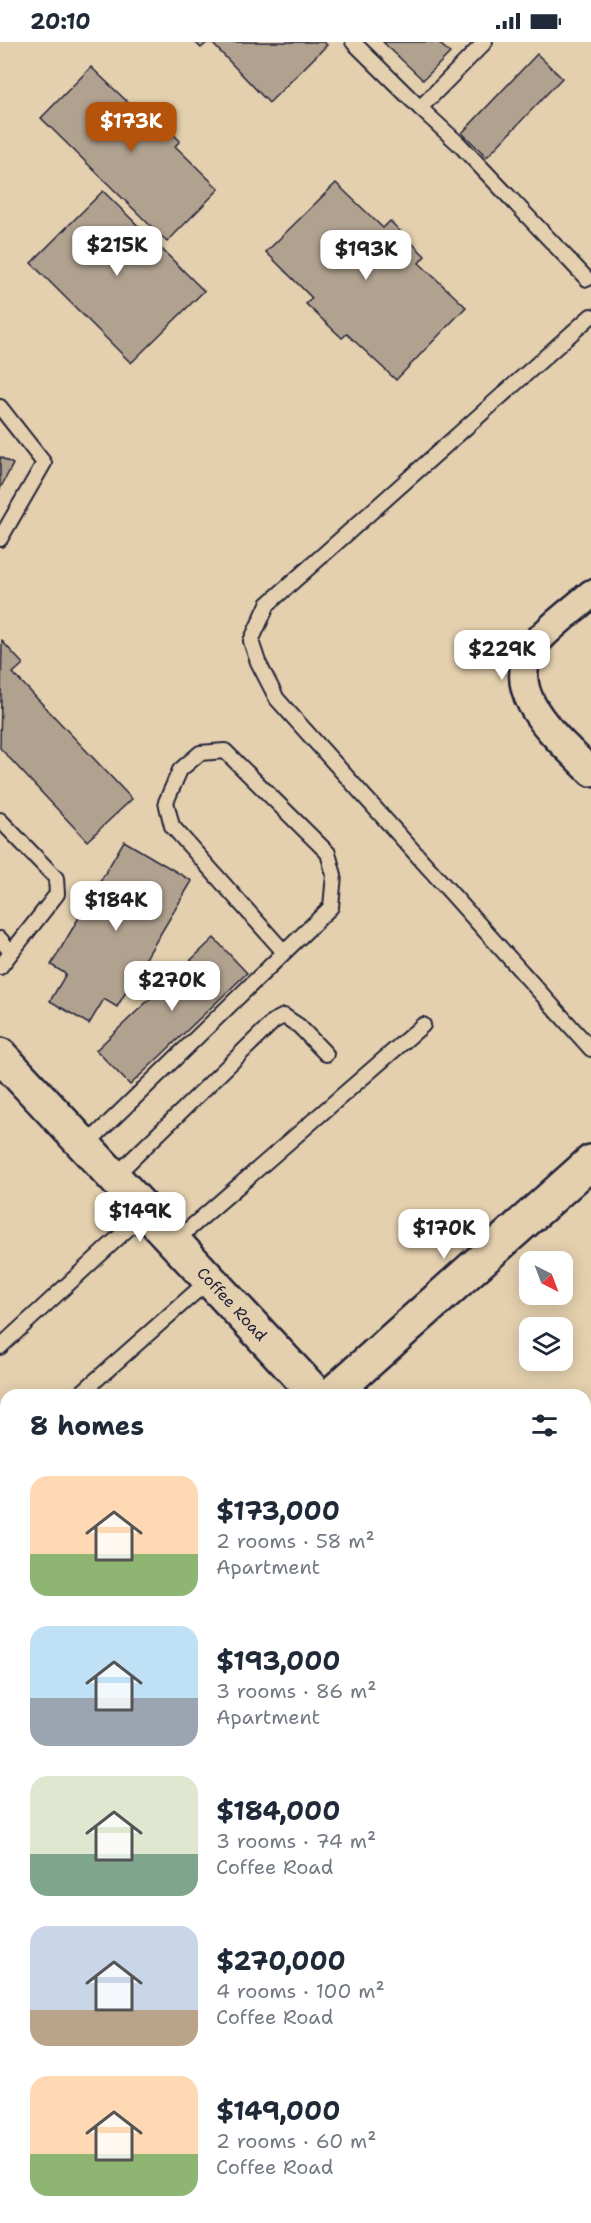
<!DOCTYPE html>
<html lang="en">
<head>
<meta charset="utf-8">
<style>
  :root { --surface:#fff; --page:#f2f2f3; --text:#1f2937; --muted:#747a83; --accent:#b45309 }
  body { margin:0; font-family:"Shantell Sans",sans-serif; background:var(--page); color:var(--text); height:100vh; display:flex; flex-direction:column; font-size:22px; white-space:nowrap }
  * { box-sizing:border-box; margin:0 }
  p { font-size:20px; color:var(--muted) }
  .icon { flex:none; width:33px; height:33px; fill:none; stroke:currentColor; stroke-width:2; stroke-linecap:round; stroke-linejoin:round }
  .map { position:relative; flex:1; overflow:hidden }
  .details { position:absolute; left:0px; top:1347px; width:591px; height:834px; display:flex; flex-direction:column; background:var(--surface); border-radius:18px 18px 0 0; box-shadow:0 3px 15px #0003 }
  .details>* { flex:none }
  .needle { width:39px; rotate:138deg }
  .buttons { position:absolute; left:519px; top:1209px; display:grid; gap:12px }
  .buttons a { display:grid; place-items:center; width:54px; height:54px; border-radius:12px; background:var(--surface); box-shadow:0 3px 15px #0003; font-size:30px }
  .price { position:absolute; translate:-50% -51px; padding:0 14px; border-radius:12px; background:#fff; color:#222; font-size:20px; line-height:39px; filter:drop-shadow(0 2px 3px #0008) }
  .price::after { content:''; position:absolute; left:50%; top:36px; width:18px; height:14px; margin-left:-9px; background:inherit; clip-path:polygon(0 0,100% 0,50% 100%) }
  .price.selected { background:var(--accent); color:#fff }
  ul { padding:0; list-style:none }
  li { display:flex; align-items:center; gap:18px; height:150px; padding:0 30px }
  li span { display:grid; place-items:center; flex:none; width:168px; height:120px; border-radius:18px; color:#555 }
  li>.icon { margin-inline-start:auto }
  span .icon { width:72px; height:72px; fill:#fffc; stroke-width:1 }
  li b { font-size:26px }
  h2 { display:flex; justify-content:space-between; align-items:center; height:72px; padding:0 30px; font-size:26px }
  .status { display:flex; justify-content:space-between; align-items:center; height:42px; padding:0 30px; background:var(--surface); direction:ltr }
  .status svg { height:16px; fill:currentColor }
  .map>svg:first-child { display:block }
  .building { fill:#b1a290; stroke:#22223b; stroke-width:1.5 }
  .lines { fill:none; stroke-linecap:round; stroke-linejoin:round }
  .service-casing { stroke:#22223b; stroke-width:18 }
  .minor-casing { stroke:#22223b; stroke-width:32 }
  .tertiary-casing { stroke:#22223b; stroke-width:38 }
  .secondary-casing { stroke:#22223b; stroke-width:38 }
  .service { stroke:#e4d0ae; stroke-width:14 }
  .minor { stroke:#e4d0ae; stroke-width:27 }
  .tertiary { stroke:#e4d0ae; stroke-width:33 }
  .secondary { stroke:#e4d0ae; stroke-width:33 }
  .labels { text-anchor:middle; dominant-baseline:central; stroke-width:6; stroke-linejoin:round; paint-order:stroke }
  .street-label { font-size:16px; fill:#22223b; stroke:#e4d0ae }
</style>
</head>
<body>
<div class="status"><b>20:10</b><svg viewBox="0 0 49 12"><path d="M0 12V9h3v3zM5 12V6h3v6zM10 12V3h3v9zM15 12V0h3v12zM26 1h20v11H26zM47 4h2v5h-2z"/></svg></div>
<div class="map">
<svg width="591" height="2181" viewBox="0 0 591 2181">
  <rect width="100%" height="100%" fill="#e4d0ae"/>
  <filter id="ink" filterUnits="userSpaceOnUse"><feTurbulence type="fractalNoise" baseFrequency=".0167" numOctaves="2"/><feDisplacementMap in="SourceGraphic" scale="12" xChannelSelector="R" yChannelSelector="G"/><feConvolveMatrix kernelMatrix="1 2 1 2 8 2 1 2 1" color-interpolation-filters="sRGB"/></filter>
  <g filter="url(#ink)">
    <!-- building -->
    <path class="building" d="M 195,0 L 208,0 L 201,6 Z
      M 211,0 L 324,0 L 327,3 L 269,61 Z
      M 383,0 L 438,0 L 450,11 L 423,38 Z
      M 537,12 L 562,36 L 487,115 L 462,91 Z
      M 91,25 L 137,69 L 144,62 L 180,99 L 175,104 L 219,147 L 167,200 L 41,76 Z
      M 336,141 L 383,186 L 390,179 L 425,214 L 419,221 L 466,265 L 396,338 L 347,292 L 342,296 L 306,262 L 312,256 L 266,210 Z
      M 103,149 L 204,249 L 131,321 L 31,221 Z
      M 0,415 L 13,422 L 0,447 Z
      M 2,599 L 23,622 L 13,631 L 132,757 L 87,799 L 0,706 Z
      M 124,799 L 192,839 L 117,965 L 104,957 L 89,982 L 50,959 L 66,932 L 51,923 Z
      M 214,896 L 247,931 L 130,1043 L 96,1008 Z"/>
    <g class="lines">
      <defs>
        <path id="service" d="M 353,0 L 420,66 L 485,0
          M 420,66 L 460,103 L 587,237
          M 591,274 L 268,562 L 251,599 L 258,620 L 277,657 L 591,1007
          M 0,365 L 44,421 L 0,497
          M 0,778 L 56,836 L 57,852 L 0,925
          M 0,897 L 11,910
          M 85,1104 L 331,865 L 334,833 L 328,811 L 225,709 L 200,711 L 180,728 L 166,760 L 172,784 L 284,910
          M 114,1135 L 274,979 L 284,974 L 299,984 L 326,1012
          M 174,1200 L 423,983
          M 0,1305 L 146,1170
          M 79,1353 L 209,1238
          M 0,1423 L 6,1418
          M 585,1471 L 591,1468
          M 0,1625 L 6,1632
          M 585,2021 L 591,2014"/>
        <path id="minor" d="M 591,552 C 573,568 550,584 535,602 C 498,651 561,698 591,730"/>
        <path id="tertiary" d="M 331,1353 L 591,1120"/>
        <path id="secondary" d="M 0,1013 L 317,1353
          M 585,1658 L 591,1664"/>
      </defs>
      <!-- service casing -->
      <use href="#service" class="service-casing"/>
      <!-- minor casing -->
      <use href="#minor" class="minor-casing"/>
      <!-- tertiary casing -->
      <use href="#tertiary" class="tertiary-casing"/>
      <!-- secondary casing -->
      <use href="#secondary" class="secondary-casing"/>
      <!-- service -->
      <use href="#service" class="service"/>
      <!-- minor -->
      <use href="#minor" class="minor"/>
      <!-- tertiary -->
      <use href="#tertiary" class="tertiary"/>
      <!-- secondary -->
      <use href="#secondary" class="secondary"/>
    </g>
  </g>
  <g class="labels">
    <!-- street labels -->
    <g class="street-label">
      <text transform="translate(232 1262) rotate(47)">Coffee Road</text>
    </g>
  </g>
</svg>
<div class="buttons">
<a><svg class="needle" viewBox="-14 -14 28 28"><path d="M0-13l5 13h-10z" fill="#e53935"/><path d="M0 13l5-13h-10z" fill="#747a83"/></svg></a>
<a><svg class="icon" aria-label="layers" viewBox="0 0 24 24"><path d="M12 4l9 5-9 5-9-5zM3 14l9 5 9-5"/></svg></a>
</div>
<b class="price selected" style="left:131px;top:111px">$173K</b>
<b class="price" style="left:117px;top:235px">$215K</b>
<b class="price" style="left:366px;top:239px">$193K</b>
<b class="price" style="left:502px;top:639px">$229K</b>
<b class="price" style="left:116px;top:890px">$184K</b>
<b class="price" style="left:172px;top:970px">$270K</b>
<b class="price" style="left:140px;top:1201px">$149K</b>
<b class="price" style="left:444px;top:1218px">$170K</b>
<section class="details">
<h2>8 homes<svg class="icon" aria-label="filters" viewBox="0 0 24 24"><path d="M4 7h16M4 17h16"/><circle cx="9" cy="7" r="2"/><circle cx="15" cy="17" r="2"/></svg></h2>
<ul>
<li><span style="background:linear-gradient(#ffd9b3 65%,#8fb573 0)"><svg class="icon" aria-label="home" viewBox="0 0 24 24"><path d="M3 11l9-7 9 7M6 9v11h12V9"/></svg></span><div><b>$173,000</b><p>2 rooms · 58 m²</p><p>Apartment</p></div></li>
<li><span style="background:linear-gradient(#bfe0f5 60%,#9aa5b1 0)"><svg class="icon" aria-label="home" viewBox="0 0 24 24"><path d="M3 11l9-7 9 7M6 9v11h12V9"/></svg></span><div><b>$193,000</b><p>3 rooms · 86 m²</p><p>Apartment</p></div></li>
<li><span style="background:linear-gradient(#dfe7d0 65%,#7fa58c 0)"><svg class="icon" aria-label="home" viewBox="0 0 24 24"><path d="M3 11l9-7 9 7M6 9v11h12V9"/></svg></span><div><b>$184,000</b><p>3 rooms · 74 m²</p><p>Coffee Road</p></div></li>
<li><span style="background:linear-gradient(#c9d6e8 70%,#b9a48a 0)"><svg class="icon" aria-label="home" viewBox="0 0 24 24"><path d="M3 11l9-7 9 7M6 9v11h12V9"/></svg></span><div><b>$270,000</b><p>4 rooms · 100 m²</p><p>Coffee Road</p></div></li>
<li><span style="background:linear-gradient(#ffd9b3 65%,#8fb573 0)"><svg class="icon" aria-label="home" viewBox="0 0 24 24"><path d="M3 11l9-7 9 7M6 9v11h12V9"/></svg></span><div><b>$149,000</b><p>2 rooms · 60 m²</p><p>Coffee Road</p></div></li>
</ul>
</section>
</div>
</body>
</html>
